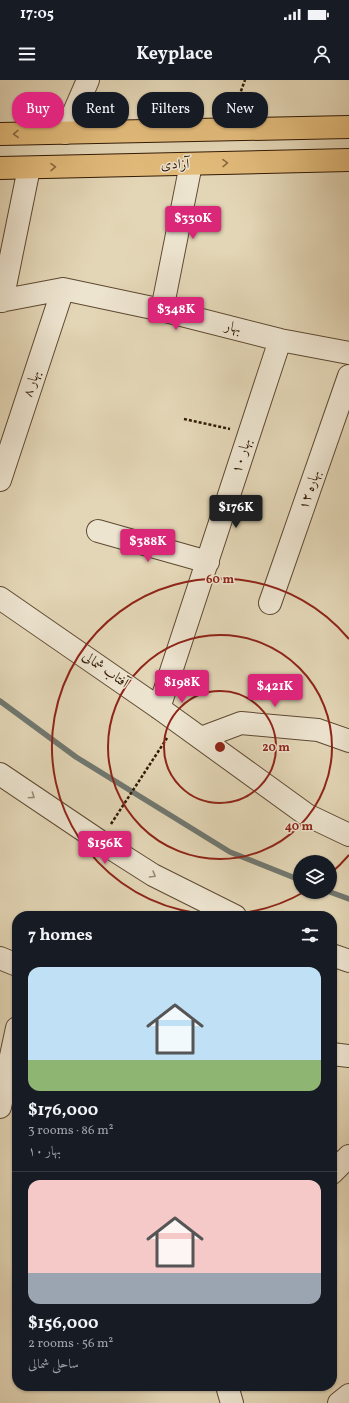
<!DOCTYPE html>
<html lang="en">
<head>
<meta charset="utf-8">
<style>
  :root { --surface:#171b24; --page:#242831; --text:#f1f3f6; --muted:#9ea1a6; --line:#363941; --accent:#db2777 }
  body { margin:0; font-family:Vollkorn,Amiri,serif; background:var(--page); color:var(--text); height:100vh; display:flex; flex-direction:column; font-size:15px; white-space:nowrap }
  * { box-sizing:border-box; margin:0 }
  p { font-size:13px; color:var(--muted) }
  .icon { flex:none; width:22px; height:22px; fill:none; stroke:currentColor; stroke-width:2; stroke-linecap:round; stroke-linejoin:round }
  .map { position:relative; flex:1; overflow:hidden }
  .details { position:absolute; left:12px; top:831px; width:325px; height:480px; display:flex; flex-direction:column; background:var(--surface); border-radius:16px; box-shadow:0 1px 3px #0004 }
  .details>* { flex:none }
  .banner { position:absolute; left:12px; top:12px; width:325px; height:36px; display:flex; gap:8px }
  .fabs { position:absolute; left:293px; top:775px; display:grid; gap:8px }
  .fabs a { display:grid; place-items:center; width:44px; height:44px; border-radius:50%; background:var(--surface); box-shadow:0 1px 3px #0004; font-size:20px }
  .price { position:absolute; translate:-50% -34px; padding:0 9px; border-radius:4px; background:var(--accent); color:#fff; font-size:13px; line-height:26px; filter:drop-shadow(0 1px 2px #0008) }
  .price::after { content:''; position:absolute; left:50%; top:24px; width:12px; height:9px; margin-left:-6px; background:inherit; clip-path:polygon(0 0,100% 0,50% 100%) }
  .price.current { background:#222; color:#fff }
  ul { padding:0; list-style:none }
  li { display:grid; align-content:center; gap:8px; height:212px; padding:0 16px }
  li+li { border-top:1px solid var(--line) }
  li span { display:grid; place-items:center; height:124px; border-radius:12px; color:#555 }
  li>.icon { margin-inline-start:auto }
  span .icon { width:72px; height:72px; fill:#fffc; stroke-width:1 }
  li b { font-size:17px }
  h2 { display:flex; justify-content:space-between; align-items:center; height:48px; padding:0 16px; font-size:17px }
  .chip { padding:0 14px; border-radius:16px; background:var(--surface); box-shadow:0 1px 3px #0004; font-size:14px; line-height:36px }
  .chip.current { background:var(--accent); color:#fff }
  .status { display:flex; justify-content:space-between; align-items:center; height:28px; padding:0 20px; background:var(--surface); direction:ltr }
  .status svg { height:11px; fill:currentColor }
  header { display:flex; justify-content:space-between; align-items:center; height:52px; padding:0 16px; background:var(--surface); font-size:18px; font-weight:700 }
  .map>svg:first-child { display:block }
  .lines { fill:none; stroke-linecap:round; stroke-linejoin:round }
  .stream { stroke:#707870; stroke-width:5.5 }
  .minor-casing { stroke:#5e4931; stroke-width:24 }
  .major-casing { stroke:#321a05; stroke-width:24 }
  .path { stroke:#321a05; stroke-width:2.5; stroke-dasharray:3 2; stroke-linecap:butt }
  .minor { stroke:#ede4d0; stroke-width:22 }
  .major { stroke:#e2bb7b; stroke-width:22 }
  .oneway { stroke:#8a6a40 }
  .oneway2 { stroke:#998975 }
  .ring { fill:none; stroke:#8f2418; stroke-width:2 }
  .labels { text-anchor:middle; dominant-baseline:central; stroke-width:3; stroke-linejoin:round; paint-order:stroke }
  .street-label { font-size:14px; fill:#321a05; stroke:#ede4d0 }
  .centre { fill:#8f2418; stroke:#ede4d0; stroke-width:2 }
  .ring-label { font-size:12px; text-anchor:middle; font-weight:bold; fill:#8f2418; stroke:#ede4d0; stroke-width:3; stroke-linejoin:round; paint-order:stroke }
</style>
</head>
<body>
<div class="status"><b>17:05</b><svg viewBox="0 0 49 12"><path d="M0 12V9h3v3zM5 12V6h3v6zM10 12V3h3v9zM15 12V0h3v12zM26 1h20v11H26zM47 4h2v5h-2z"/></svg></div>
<header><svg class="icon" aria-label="menu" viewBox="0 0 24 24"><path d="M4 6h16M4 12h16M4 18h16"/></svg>Keyplace<svg class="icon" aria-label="person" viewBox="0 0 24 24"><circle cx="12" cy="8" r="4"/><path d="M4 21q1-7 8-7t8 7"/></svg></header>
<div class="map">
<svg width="349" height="1323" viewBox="0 0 349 1323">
  <rect width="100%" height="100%" fill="#e3d6b6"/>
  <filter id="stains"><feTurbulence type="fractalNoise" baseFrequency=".005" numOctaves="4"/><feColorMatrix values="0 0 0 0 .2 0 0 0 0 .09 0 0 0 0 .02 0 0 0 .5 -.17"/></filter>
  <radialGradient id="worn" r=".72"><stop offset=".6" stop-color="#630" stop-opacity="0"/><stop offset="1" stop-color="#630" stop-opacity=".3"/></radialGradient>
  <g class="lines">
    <!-- stream -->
    <path class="stream" d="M 0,621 L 76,677 L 230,772 L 300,800
      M 330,812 L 349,819"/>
    <defs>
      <path id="minor" d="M 65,53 L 88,0
        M 0,221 L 63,209 L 162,230 L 280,260 L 349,273
        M 2,221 L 29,88
        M 162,230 L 191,84
        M 0,400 L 63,209
        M 98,451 L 208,482
        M 0,518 L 159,628 L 307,735 L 349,755
        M 270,523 L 349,296
        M 159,628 L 280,260
        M 201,658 L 241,643 L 318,650 L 349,661
        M 0,694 L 98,760 L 153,795 L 235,836
        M 332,875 L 349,881
        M 0,878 L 17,885
        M 332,974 L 349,976
        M 0,1027 L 17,948
        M 332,1093 L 349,1076
        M 227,1306 L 232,1323
        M 339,1323 L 349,1315"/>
      <path id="major" d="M 0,54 L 349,47
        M 0,88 L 349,80"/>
    </defs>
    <!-- minor casing -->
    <use href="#minor" class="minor-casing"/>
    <!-- major casing -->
    <use href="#major" class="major-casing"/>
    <!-- path -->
    <path class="path" d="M 234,30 L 245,0
      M 184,339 L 230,349
      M 111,744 L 167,658"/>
    <!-- minor -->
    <use href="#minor" class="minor"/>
    <!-- major -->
    <use href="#major" class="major"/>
  </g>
  <!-- one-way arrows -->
  <defs><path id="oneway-chevron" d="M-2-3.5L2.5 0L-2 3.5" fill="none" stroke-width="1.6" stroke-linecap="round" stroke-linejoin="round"/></defs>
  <g class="oneway">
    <use href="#oneway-chevron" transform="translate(16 54) rotate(179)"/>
    <use href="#oneway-chevron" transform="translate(225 83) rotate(-1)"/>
    <use href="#oneway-chevron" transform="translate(53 87) rotate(-1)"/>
  </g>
  <g class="oneway2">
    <use href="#oneway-chevron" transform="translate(32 716) rotate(34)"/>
    <use href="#oneway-chevron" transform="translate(153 795) rotate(30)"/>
  </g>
  <!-- distance rings -->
  <g class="ring">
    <circle cx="220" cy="667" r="56"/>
    <circle cx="220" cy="667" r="112"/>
    <path d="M349 775A168 168 0 0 1 330 794M304 812A168 168 0 1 1 349 559"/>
  </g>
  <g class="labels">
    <!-- street labels -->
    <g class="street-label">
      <text transform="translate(175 85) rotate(-1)">آزادی</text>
      <text transform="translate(233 248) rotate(14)">بهار</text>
      <text transform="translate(32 304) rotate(-72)">بهار ۸</text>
      <text transform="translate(242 376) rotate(-72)">بهار ۱۰</text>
      <text transform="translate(310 410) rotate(-71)">بهاره ۱۲</text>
      <text transform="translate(105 590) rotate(35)">آفتاب شمالی</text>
    </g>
  </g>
  <circle cx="220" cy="667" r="6" class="centre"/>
  <g class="ring-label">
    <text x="220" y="503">60 m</text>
    <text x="276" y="671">20 m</text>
    <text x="299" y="750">40 m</text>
  </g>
  <rect width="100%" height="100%" filter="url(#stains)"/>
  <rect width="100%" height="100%" fill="url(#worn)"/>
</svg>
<div class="fabs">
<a><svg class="icon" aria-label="layers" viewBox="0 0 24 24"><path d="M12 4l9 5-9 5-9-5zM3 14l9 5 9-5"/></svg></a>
</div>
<b class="price" style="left:193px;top:160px">$330K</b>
<b class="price" style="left:176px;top:251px">$348K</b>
<b class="price current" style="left:236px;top:449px">$176K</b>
<b class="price" style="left:148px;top:483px">$388K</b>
<b class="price" style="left:182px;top:624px">$198K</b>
<b class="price" style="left:275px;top:628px">$421K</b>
<b class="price" style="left:105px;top:785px">$156K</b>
<div class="banner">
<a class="chip current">Buy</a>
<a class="chip">Rent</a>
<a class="chip">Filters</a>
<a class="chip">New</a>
</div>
<section class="details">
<h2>7 homes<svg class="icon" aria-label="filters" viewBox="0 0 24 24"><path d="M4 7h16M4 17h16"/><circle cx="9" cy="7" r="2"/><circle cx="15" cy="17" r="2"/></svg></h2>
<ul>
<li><span style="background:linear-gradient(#bfe0f5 75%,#8fb573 0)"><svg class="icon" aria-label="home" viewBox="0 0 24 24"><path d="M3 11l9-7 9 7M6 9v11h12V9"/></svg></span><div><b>$176,000</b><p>3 rooms · 86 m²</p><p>بهار ۱۰</p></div></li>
<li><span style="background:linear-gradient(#f6c9c9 75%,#9aa5b1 0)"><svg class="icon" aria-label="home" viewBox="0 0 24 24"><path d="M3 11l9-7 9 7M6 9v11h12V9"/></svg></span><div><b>$156,000</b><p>2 rooms · 56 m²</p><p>ساحلی شمالی</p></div></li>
</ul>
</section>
</div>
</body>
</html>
